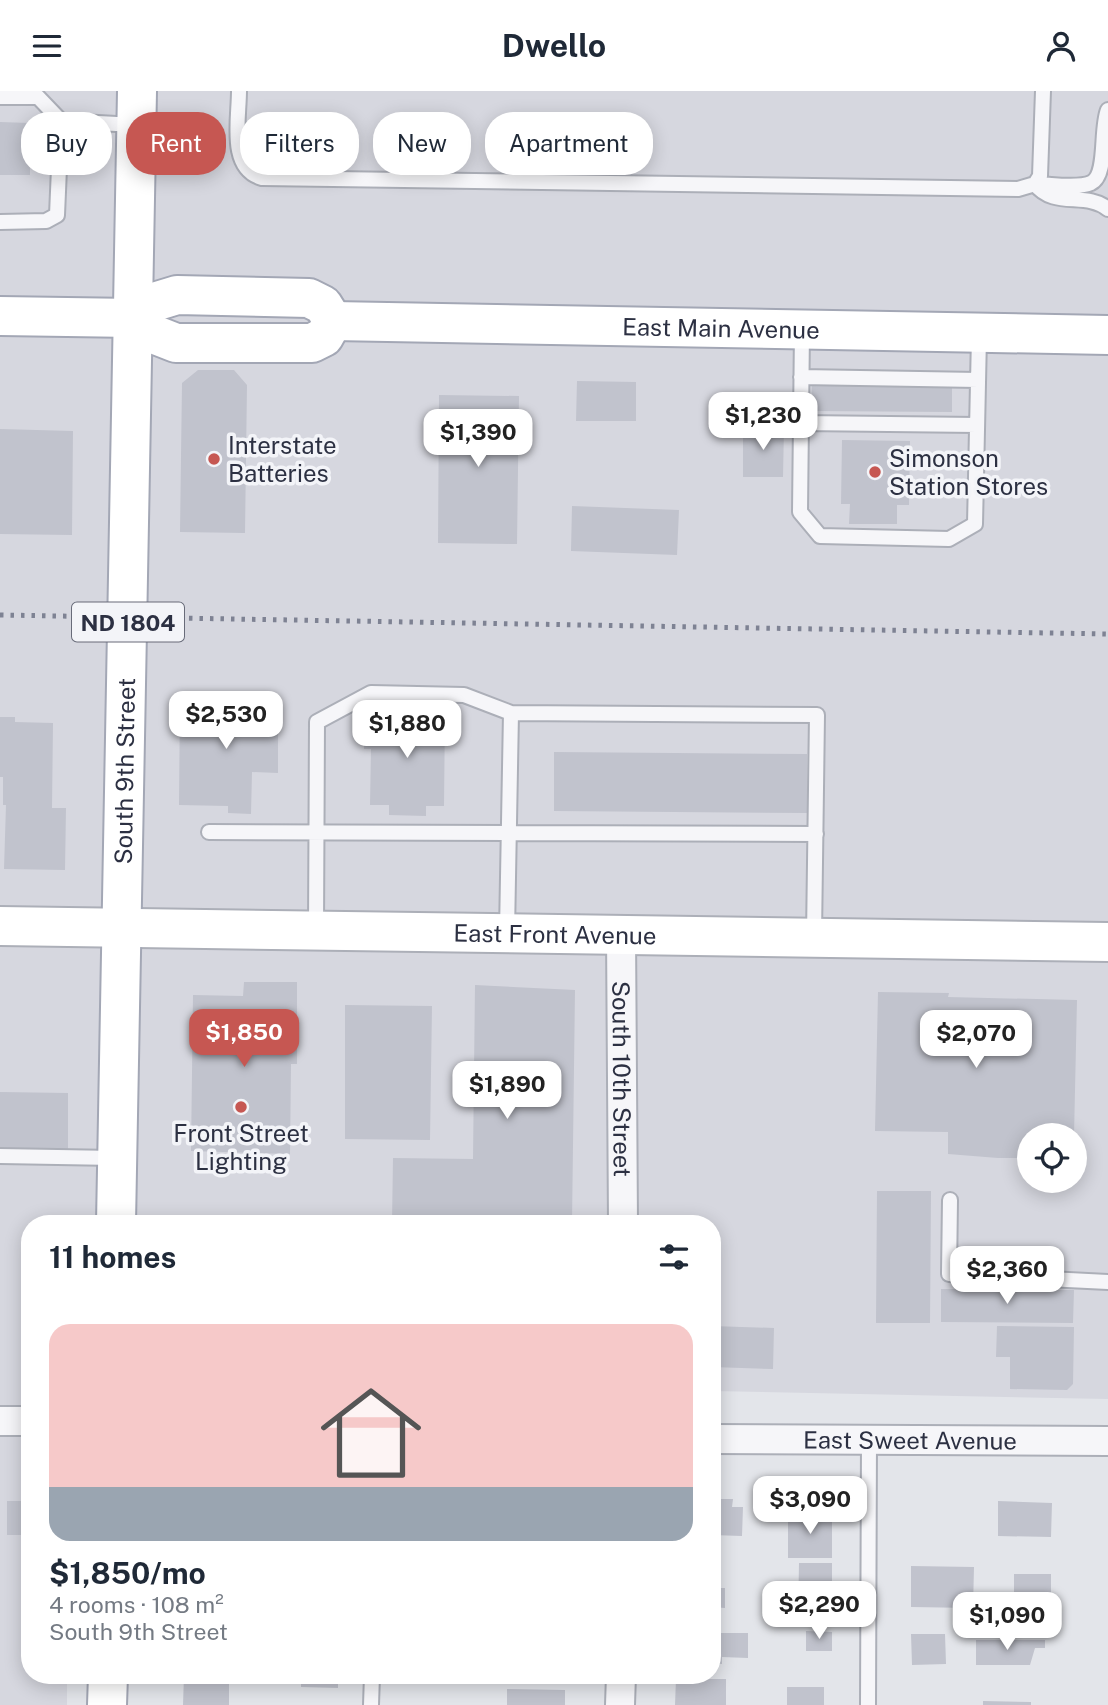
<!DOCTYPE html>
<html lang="en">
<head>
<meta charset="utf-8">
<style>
  :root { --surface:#fff; --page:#f6f6f7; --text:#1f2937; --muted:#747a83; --line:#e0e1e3; --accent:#c65752 }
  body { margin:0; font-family:"Public Sans",sans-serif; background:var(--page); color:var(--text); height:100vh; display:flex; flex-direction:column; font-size:26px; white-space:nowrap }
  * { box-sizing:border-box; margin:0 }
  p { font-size:23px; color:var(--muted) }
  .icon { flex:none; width:38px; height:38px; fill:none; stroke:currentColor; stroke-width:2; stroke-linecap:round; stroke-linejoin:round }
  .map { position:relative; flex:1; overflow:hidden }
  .sheet { position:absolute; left:21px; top:1124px; width:700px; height:469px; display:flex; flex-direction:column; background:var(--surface); border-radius:28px; box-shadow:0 4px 18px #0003 }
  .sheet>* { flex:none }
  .top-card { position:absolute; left:21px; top:21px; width:700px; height:63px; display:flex; gap:14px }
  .controls { position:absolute; left:1017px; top:1032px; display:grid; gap:14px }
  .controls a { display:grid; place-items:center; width:70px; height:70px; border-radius:50%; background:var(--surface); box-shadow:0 4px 18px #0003; font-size:35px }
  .price { position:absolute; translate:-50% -60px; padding:0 16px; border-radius:14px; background:#fff; color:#222; font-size:23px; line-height:46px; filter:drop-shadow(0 2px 4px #0008) }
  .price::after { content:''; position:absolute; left:50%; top:42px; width:21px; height:16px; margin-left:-10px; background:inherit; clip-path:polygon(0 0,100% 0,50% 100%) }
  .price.active { background:var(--accent); color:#fff }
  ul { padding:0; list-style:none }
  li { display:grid; align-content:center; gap:14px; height:371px; padding:0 28px }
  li+li { border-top:2px solid var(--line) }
  li span { display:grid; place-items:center; height:217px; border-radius:21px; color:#555 }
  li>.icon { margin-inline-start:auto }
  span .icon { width:126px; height:126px; fill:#fffc; stroke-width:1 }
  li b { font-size:30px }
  h2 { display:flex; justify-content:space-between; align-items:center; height:84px; padding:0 28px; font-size:30px }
  .chip { padding:0 24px; border-radius:28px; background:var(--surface); box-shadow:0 4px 18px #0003; font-size:24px; line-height:63px }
  .chip.active { background:var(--accent); color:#fff }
  header { display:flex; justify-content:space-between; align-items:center; height:91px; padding:0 28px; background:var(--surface); font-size:32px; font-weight:700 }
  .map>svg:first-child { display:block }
  .built { fill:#d6d7df; fill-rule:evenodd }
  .building { fill:#c1c3cd }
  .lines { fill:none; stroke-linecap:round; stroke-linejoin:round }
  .lane-casing { stroke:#acafb8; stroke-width:18 }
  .street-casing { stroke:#acafb8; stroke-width:32 }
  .secondary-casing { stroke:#acafb8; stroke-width:42 }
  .primary-casing { stroke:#a3a7b5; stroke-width:42 }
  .lane { stroke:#f6f6f9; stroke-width:14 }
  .street { stroke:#f6f6f9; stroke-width:28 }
  .secondary { stroke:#fff; stroke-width:38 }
  .primary { stroke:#fff; stroke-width:38 }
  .rail { stroke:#7e8293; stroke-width:5; stroke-dasharray:3.5 7; stroke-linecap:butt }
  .poi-dot { fill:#c65752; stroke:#f3f4f8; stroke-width:2.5 }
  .labels { text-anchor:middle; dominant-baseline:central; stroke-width:7; stroke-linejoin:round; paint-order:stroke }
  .shield { fill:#f3f4f8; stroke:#686b79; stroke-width:2 }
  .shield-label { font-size:23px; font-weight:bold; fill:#2c3042 }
  .street-label { font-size:24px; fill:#2c3042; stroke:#f3f4f8 }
  .poi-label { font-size:24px; fill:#2c3042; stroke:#f3f4f8; text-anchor:start }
</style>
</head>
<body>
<header><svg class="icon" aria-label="menu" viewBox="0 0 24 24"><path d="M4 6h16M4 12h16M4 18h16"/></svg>Dwello<svg class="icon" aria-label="person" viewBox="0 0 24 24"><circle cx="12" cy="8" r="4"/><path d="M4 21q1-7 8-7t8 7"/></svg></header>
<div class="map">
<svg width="1108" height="1614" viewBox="0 0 1108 1614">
  <rect width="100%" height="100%" fill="#e3e5ea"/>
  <!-- built -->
  <path class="built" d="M 0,0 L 1108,0 L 1108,1308 L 712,1300 L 712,1132 L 30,1132 L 30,1584 L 67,1584 L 67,1614 L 0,1614 ZM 1029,1045 L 1074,1045 L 1074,1090 L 1029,1090 Z"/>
  <!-- building -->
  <path class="building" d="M 0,31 L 30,32 L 30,40 L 45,40 L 45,75 L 30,75 L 30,84 L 0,84 Z
    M 198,279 L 234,279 L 247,294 L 245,442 L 180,441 L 182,292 Z
    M 812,289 L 952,291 L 952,321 L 811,320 Z
    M 577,290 L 636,291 L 636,330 L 576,330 Z
    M 439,304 L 519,305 L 517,453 L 438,452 Z
    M 743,336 L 784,336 L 783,386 L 743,386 Z
    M 0,338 L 73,340 L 72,444 L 0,443 Z
    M 842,349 L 910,350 L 909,414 L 897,414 L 897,433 L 849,433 L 850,413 L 841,413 Z
    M 572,415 L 679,419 L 677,464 L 571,460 Z
    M 180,609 L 278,610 L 278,682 L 252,681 L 251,723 L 228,722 L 228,715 L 179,714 Z
    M 371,619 L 445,619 L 444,715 L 426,715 L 426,725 L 389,724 L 389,714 L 370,714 L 371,658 L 364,658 L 364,630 L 371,630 Z
    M 0,626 L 15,626 L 15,631 L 53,632 L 52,717 L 66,717 L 65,779 L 4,778 L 6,714 L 3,714 L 3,686 L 0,686 Z
    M 554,661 L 807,663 L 807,722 L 554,720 Z
    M 244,891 L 297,891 L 297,973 L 291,973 L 290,1063 L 191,1060 L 193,904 L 243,905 Z
    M 475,894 L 575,899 L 572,1132 L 392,1132 L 393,1067 L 473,1068 Z
    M 878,901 L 949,902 L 948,906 L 1077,909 L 1074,1045 L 1029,1045 L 1029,1067 L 998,1067 L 948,1063 L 948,1041 L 875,1040 Z
    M 345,914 L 432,915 L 430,1049 L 345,1048 Z
    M 0,1001 L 68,1002 L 68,1062 L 0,1060 Z
    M 877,1100 L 931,1100 L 930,1232 L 876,1232 Z
    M 941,1198 L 1074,1199 L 1073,1232 L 941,1231 Z
    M 712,1235 L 774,1237 L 773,1278 L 712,1276 Z
    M 997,1235 L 1074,1236 L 1073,1293 L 1067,1299 L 1010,1298 L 1010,1266 L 996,1266 Z
    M 712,1408 L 733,1408 L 732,1416 L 743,1416 L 742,1445 L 712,1444 Z
    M 7,1410 L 30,1410 L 30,1444 L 7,1444 Z
    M 998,1410 L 1052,1412 L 1051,1446 L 998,1445 Z
    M 788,1423 L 832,1424 L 832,1467 L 788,1467 Z
    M 799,1472 L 832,1472 L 832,1526 L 798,1526 Z
    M 911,1475 L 974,1476 L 973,1517 L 911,1516 Z
    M 712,1478 L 718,1478 L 718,1497 L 725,1497 L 725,1517 L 712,1516 Z
    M 1014,1483 L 1051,1483 L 1051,1534 L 1014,1534 Z
    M 806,1540 L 832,1541 L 832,1560 L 806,1560 Z
    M 712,1542 L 748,1542 L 748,1567 L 722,1566 L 722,1573 L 712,1572 Z
    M 911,1543 L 945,1543 L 946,1573 L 912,1574 Z
    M 976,1549 L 1045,1549 L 1045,1557 L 1035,1557 L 1030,1574 L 976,1574 Z
    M 184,1584 L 229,1584 L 229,1614 L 183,1614 Z
    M 301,1584 L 338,1584 L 338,1597 L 301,1596 Z
    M 676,1588 L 726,1588 L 726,1614 L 675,1614 Z
    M 787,1596 L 824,1596 L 824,1614 L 787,1614 Z
    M 507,1598 L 565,1599 L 565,1614 L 507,1614 Z
    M 983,1610 L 1031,1611 L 1031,1614 L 983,1614 Z"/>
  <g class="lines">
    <defs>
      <path id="lane" d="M 239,0 C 239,29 228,77 262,87 L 1018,98 L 1035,93 L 1040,85 L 1043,0
        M 0,6 L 38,6 L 61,30 L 135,34
        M 1035,93 C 1051,93 1077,98 1091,92 C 1108,84 1100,38 1108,19
        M 1035,93 C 1054,118 1086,100 1108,118
        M 0,131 L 46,130 L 57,124 L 61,30
        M 802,239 L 800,421 L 820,445 L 949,448 L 975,433 L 979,245
        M 801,286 L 978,289
        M 801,332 L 977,334
        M 209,741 L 816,743
        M 316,837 L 317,631 L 371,602 L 464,604 L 511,622
        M 507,841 L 511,622 L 817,624 L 814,845
        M 0,1065 L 115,1067
        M 950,1109 L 949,1183 L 1108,1191
        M 371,1614 L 372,1584
        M 868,1614 L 869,1350"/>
      <g id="street">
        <path id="s1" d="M 621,843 L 623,1132"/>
        <path d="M 0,1330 L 30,1330"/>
        <path id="s2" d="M 712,1348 L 1108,1350"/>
        <path d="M 620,1614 L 621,1584"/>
      </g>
      <g id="secondary">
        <path id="s3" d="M 0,835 L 1108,851"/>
      </g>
      <g id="primary">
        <path d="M 0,225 L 134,227 L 153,243 L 176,252 L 312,252 L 324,246 L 333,230"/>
        <path d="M 134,227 L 154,211 L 177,204 L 309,207 L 323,214 L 333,230"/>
        <path id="s4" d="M 333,230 L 1108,244"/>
        <path id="s5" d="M 116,1132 L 137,0"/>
        <path d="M 107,1614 L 108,1584"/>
      </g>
    </defs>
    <!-- lane casing -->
    <use href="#lane" class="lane-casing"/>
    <!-- street casing -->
    <use href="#street" class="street-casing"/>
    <!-- secondary casing -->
    <use href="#secondary" class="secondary-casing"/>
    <!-- primary casing -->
    <use href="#primary" class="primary-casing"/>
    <!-- lane -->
    <use href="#lane" class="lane"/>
    <!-- street -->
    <use href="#street" class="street"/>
    <!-- secondary -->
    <use href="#secondary" class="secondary"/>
    <!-- primary -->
    <use href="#primary" class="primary"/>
    <!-- rail -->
    <path class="rail" d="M 0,524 L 1108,543"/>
  </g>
  <!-- markers -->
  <g class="poi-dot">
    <circle cx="214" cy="368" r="7"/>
    <circle cx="875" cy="381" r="7"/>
    <circle cx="241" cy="1016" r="7"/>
  </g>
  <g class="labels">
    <!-- shield labels -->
    <rect class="shield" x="72" y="511.5" width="112" height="39" rx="5"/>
    <g class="shield-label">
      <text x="128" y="531">ND 1804</text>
    </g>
    <!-- street labels -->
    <g class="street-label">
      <text stroke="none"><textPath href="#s4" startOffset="388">East Main Avenue</textPath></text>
      <text stroke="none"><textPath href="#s5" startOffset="452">South 9th Street</textPath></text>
      <text stroke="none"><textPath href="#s3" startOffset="555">East Front Avenue</textPath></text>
      <text stroke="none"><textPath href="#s1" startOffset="145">South 10th Street</textPath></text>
      <text stroke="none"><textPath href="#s2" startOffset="198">East Sweet Avenue</textPath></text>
    </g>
    <!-- poi labels -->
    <g class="poi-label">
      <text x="228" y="354">Interstate<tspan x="228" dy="28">Batteries</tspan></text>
      <text x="889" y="367">Simonson<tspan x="889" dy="28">Station Stores</tspan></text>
      <text x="241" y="1042" text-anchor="middle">Front Street<tspan x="241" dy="28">Lighting</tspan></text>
    </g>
  </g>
</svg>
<div class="controls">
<a><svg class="icon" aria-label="locate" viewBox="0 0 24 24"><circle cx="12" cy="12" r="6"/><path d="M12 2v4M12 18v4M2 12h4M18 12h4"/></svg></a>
</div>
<b class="price" style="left:763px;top:361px">$1,230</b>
<b class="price" style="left:478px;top:378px">$1,390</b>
<b class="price" style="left:226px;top:660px">$2,530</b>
<b class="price" style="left:407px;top:669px">$1,880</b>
<b class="price active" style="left:244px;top:978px">$1,850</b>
<b class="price" style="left:976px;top:979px">$2,070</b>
<b class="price" style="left:507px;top:1030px">$1,890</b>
<b class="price" style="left:1007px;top:1215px">$2,360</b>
<b class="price" style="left:810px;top:1445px">$3,090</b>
<b class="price" style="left:819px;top:1550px">$2,290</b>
<b class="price" style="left:1007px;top:1561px">$1,090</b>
<div class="top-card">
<a class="chip">Buy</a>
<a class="chip active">Rent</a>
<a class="chip">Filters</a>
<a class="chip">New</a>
<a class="chip">Apartment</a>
</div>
<section class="sheet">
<h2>11 homes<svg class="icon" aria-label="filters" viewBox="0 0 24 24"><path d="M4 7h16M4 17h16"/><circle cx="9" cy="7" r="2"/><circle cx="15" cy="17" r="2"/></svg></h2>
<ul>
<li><span style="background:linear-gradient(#f6c9c9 75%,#9aa5b1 0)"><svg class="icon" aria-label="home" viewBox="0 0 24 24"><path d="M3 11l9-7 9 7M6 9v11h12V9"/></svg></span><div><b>$1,850/mo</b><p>4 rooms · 108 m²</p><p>South 9th Street</p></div></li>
</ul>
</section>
</div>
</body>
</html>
